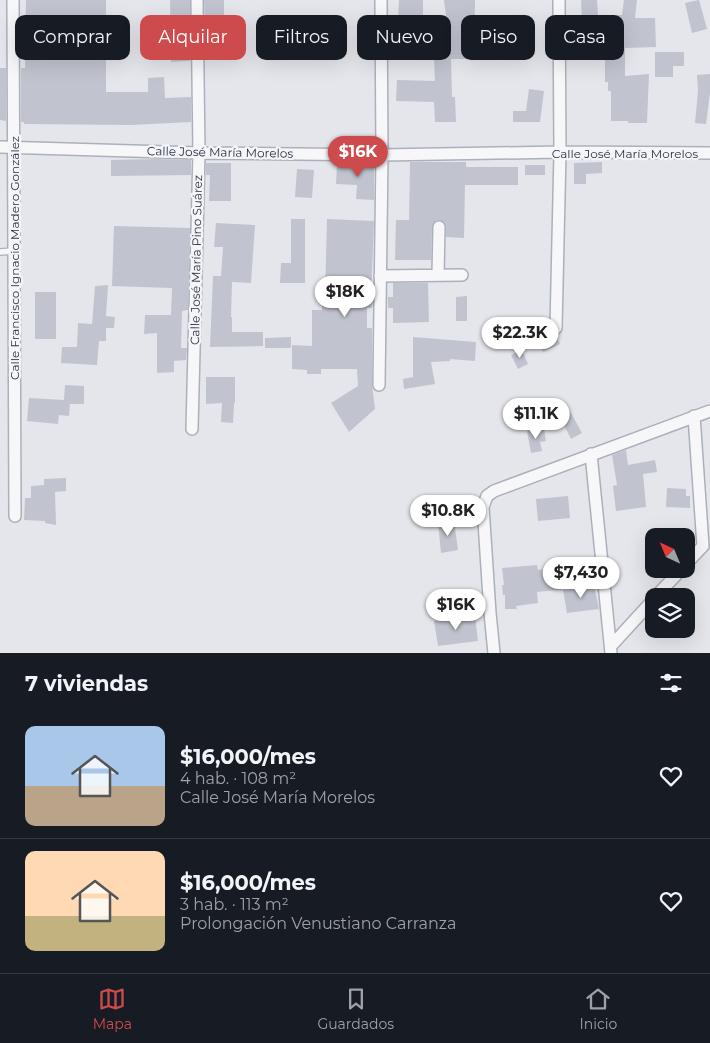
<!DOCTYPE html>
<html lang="es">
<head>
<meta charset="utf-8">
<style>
  :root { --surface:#171b24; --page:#20242c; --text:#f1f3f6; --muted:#9ea1a6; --line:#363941; --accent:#ce4b4d }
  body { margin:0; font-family:Montserrat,sans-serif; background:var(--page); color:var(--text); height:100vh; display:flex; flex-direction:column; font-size:19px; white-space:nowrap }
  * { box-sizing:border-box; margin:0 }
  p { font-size:16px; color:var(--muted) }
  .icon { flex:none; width:28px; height:28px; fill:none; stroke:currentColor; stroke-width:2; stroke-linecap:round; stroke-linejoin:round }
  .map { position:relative; height:653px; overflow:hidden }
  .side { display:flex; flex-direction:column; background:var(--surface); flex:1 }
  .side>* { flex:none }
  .hud { position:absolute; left:15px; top:15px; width:680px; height:45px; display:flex; gap:10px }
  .needle { width:32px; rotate:316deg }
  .buttons { position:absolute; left:645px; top:528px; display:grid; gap:10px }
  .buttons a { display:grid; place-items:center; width:50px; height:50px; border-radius:10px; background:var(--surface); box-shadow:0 5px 20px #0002; font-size:25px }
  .price { position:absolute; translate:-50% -42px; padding:0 11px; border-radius:18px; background:#fff; color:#222; font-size:16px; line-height:32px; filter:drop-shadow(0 1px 2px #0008) }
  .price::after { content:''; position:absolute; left:50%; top:30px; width:15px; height:11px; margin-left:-8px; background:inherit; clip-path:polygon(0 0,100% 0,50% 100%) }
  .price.current { background:var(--accent); color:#fff }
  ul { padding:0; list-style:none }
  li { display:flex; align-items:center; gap:15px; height:125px; padding:0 25px }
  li+li { border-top:1px solid var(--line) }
  li span { display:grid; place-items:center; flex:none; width:140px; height:100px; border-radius:10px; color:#555 }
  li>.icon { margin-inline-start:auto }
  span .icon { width:60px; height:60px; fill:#fffc; stroke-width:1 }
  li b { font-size:21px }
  h2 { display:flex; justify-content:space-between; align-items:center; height:60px; padding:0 25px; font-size:21px }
  .pill { padding:0 18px; border-radius:10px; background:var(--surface); box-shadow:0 5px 20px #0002; font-size:18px; line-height:45px }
  .pill.current { background:var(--accent); color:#fff }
  .dock { display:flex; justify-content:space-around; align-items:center; height:70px; border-top:1px solid var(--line); background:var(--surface); font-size:14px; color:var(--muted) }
  .dock a { display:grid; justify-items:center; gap:2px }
  .dock .current { color:var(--accent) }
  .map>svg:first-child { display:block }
  .building { fill:#c1c4ce }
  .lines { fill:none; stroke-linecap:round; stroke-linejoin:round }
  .lane-casing { stroke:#acb0ba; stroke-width:8 }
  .street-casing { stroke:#acb0ba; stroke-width:14 }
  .lane { stroke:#f7f7fa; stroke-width:5.5 }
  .street { stroke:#f7f7fa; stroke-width:11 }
  .labels { text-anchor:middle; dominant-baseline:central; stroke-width:4.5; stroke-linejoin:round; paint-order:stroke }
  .street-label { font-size:12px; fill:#2b3144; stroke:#f4f5f9 }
</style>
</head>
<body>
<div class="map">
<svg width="710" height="653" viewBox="0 0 710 653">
  <rect width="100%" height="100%" fill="#e4e6ec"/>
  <!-- building -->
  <path class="building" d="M 26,0 L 106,0 L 106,92 L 148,92 L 148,78 L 164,77 L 165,98 L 191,97 L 191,122 L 131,125 L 24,124 L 24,122 L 21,122 L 21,68 L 25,68 Z
    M 170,0 L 190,0 L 190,61 L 171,62 Z
    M 204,0 L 224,0 L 224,18 L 205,18 Z
    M 399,0 L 423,0 L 423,16 L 446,16 L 444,0 L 475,0 L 474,59 L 451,59 L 452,97 L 455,97 L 456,122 L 435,122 L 434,102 L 396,101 L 397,80 L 435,81 L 434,59 L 396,59 Z
    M 581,0 L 597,0 L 598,15 L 622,15 L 624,0 L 637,0 L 635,18 L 655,18 L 656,47 L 625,48 L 625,76 L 649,74 L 647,123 L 628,123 L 628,121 L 611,121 L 611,91 L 608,91 L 608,82 L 605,82 L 605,58 L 588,57 L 590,21 L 582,21 Z
    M 699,0 L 707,29 L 692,33 L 685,3 Z
    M 655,52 L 684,52 L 684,66 L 673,66 L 673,77 L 655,77 Z
    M 0,68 L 6,68 L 6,121 L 0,120 Z
    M 710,74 L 710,93 L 706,124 L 695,123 L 698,91 L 697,75 Z
    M 529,89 L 544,91 L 540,122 L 513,122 L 513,111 L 526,111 Z
    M 157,159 L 191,160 L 191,175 L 111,176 L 111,160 Z
    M 337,162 L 374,163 L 374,200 L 356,199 L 357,185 L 336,184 Z
    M 410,162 L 466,162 L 466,167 L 518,167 L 518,185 L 465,185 L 464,238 L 446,237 L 445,223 L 440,220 L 436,220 L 432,227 L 431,260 L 395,260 L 396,220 L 409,220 Z
    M 602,162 L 602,173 L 586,174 L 586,184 L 574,184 L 574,163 Z
    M 206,163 L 231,163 L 231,201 L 209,201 L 210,175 L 206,175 Z
    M 525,165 L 545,165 L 545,175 L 525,175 Z
    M 297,169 L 314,170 L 312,198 L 295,197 Z
    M 291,219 L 305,219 L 305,283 L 280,283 L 281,263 L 291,263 Z
    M 327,219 L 374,221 L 371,297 L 373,297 L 372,308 L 367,308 L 367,328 L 372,328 L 372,385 L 375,409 L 349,432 L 331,403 L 358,386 L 357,369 L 321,369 L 321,374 L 307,374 L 307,370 L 292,369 L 292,345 L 312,346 L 312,310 L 322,310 L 322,298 L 325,298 Z
    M 216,223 L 255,225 L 251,283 L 232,282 L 231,317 L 232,317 L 232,332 L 263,332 L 263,346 L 210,347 L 213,276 L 221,276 L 223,247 L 214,247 Z
    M 114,226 L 190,228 L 188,310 L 182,311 L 181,348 L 187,348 L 186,360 L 174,361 L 174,372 L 157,373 L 157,333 L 144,334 L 145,315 L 171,315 L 172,288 L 112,286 Z
    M 393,283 L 428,283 L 429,322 L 393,323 L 393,308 L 388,308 L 388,297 L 393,297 Z
    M 108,285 L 106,316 L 115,317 L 114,328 L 106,328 L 106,341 L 99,341 L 97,365 L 61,363 L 62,347 L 77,347 L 78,323 L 92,324 L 95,286 Z
    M 35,292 L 56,292 L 56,339 L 35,339 Z
    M 467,296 L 467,321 L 456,321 L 456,297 Z
    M 553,335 L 556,335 L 560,344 L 543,352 L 538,341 Z
    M 291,337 L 291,348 L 265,348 L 265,338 Z
    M 413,337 L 476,342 L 475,361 L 450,359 L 450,361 L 431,362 L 435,384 L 404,389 L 403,379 L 413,377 Z
    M 522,350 L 528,364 L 518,369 L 511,355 Z
    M 206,377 L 235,377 L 235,403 L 234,403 L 233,423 L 221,422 L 222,403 L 206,404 Z
    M 65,385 L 84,386 L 84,404 L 70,404 L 69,416 L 59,415 L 58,424 L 27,421 L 29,398 L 64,400 Z
    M 565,402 L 582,433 L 571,439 L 555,407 Z
    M 544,428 L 546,441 L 540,442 L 542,451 L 531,453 L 527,431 Z
    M 626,450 L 628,465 L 655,460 L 657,472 L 643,474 L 646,507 L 616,511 L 613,486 L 617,485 L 612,455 Z
    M 66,478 L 66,491 L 55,492 L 56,525 L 45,523 L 45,521 L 24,520 L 25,498 L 31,498 L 31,486 L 44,485 L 44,479 Z
    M 667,488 L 686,489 L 686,496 L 690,496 L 690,508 L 666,507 Z
    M 568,496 L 570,518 L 538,521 L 536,499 Z
    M 454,521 L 458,550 L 441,553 L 438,523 Z
    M 537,565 L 538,570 L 564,567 L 566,589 L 537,592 L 538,603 L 516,606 L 517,609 L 505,609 L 505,595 L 503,595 L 502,585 L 504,585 L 502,568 Z
    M 594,585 L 599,609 L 567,613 L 563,590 Z
    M 475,615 L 478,641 L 438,646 L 434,621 Z"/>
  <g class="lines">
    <defs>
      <path id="lane" d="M 0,252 L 14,251"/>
      <path id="street" d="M 13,0 L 15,516
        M 0,147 L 199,153 L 382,155 L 560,152 L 710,153
        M 438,275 L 439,227
        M 380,276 L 462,275
        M 556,328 L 560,152 L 559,0
        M 379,385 L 382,155 L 381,0
        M 192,429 L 199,153 L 197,0
        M 591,454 L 611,653
        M 686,564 L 703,546 L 694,416
        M 656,596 L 682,569
        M 611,646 L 654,599
        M 494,653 L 490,613 L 483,507 L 487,496 L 494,491 L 710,411"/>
    </defs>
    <!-- lane casing -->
    <use href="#lane" class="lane-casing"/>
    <!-- street casing -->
    <use href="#street" class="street-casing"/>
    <!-- lane -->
    <use href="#lane" class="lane"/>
    <!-- street -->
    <use href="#street" class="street"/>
  </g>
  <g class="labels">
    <!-- street labels -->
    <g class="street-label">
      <text transform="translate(220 152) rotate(1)">Calle José María Morelos</text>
      <text x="625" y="153">Calle José María Morelos</text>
      <text transform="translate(14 258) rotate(-90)">Calle Francisco Ignacio Madero González</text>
      <text transform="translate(196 260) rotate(-89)">Calle José María Pino Suárez</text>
    </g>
  </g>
</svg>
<div class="buttons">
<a><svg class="needle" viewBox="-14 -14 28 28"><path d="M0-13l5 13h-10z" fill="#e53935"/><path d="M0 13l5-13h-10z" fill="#9ea1a6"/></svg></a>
<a><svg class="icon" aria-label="layers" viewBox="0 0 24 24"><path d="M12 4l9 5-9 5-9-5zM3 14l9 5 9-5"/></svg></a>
</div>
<b class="price current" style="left:358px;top:178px">$16K</b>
<b class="price" style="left:345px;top:318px">$18K</b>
<b class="price" style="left:520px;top:359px">$22.3K</b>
<b class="price" style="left:536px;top:440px">$11.1K</b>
<b class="price" style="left:448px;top:537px">$10.8K</b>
<b class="price" style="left:581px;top:599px">$7,430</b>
<b class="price" style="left:456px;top:631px">$16K</b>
<div class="hud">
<a class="pill">Comprar</a>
<a class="pill current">Alquilar</a>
<a class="pill">Filtros</a>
<a class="pill">Nuevo</a>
<a class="pill">Piso</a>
<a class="pill">Casa</a>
</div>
</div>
<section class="side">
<h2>7 viviendas<svg class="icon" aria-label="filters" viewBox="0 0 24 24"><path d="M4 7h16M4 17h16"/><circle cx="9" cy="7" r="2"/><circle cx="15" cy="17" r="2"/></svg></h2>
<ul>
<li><span style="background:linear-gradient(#a9c7e8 60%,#b9a48a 0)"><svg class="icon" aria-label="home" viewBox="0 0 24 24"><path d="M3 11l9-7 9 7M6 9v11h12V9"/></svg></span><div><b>$16,000/mes</b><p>4 hab. · 108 m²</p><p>Calle José María Morelos</p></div><svg class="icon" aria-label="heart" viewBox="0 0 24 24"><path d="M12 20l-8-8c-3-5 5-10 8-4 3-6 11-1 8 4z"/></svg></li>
<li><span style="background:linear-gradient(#ffd9b3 65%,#c2b280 0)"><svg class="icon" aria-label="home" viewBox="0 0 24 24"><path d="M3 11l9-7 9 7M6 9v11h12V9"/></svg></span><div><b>$16,000/mes</b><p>3 hab. · 113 m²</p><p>Prolongación Venustiano Carranza</p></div><svg class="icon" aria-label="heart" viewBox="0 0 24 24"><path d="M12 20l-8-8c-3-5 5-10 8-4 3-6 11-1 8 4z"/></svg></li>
</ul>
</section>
<nav class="dock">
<a class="current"><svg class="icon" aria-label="map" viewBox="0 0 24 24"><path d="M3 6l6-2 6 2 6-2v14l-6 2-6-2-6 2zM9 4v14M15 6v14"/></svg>Mapa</a>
<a><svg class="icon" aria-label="saved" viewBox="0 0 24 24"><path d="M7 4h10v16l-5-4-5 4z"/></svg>Guardados</a>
<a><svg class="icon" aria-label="home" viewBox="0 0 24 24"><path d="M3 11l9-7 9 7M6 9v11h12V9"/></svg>Inicio</a>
</nav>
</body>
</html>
